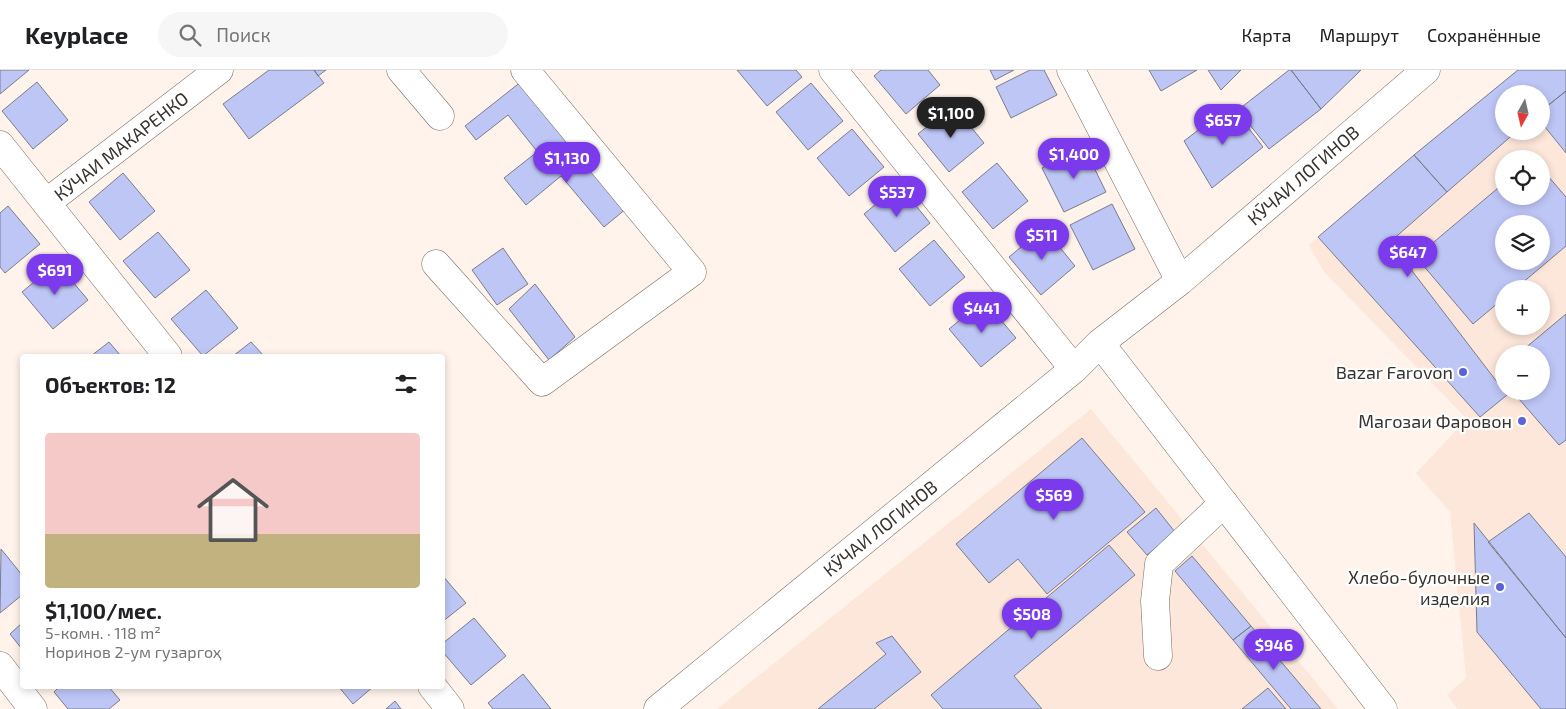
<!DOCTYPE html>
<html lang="ru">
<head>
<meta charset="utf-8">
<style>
  :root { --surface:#fff; --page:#f6f6f6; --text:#202124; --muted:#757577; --line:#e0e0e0; --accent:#7c3aed }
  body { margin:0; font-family:"Exo 2",sans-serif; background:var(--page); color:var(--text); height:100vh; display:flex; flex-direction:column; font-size:19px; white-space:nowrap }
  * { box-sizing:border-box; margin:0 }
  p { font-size:16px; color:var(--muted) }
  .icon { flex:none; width:28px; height:28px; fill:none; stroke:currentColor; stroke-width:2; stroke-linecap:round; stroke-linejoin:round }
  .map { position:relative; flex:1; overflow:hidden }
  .panel { position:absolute; left:20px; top:284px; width:425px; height:335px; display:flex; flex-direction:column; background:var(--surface); border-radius:5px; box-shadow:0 2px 8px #0003 }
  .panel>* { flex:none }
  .needle { width:32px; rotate:188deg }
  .buttons { position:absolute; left:1495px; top:15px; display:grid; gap:10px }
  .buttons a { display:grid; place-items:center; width:55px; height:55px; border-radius:50%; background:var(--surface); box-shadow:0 2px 8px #0003; font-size:25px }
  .price { position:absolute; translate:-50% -42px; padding:0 11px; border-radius:18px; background:var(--accent); color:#fff; font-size:16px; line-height:32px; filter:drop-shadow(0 1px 2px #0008) }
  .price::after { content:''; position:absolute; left:50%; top:30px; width:15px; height:11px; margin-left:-8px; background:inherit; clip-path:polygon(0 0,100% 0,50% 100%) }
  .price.selected { background:#222; color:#fff }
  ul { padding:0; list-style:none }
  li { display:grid; align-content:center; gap:10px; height:265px; padding:0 25px }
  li+li { border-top:1px solid var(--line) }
  li span { display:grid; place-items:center; height:155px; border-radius:5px; color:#555 }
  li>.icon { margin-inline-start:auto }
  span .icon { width:90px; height:90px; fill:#fffc; stroke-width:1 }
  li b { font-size:21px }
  h2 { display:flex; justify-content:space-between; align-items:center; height:60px; padding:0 25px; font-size:21px }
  header { display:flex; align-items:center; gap:30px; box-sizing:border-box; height:70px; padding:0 25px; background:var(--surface); border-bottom:1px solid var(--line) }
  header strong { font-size:24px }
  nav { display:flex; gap:28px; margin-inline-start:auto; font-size:18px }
  .search { width:350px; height:45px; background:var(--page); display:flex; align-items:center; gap:12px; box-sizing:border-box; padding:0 18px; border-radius:28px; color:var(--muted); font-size:19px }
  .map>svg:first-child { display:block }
  .built { fill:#fde6da; fill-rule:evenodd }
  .building { fill:#bec6f6; stroke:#797c89; fill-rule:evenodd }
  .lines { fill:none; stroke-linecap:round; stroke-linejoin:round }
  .minor-casing { stroke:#786b64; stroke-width:29 }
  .minor { stroke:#fff; stroke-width:28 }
  .poi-dot { fill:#5b61d9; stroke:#fff; stroke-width:2 }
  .labels { text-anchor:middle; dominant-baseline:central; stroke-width:4.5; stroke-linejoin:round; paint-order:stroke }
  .street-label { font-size:18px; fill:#38322f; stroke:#fff }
  .poi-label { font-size:18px; fill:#38322f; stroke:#fff; text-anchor:end }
</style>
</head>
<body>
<header>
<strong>Keyplace</strong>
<div class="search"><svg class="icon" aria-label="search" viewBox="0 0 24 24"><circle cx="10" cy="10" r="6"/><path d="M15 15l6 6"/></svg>Поиск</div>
<nav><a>Карта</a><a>Маршрут</a><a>Сохранённые</a></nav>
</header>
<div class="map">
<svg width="1566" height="639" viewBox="0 0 1566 639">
  <rect width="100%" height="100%" fill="#fff3ec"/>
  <!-- built -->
  <path class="built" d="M 1518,0 L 1566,0 L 1566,639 L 1458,639 L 1447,625 L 1466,608 L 1450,442 L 1416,403 L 1467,349 L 1324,202 L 1309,175 L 1414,85 ZM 1504,24 L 1541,24 L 1541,61 L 1504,61 ZM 1504,89 L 1541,89 L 1541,126 L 1504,126 ZM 1504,154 L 1541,154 L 1541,191 L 1504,191 ZM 1504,219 L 1541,219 L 1541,256 L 1504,256 ZM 1504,284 L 1541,284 L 1541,321 L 1504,321 Z
    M 1091,339 L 1338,639 L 717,639 Z"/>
  <!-- building -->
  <path class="building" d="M 0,0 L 29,0 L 0,24 Z
    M 269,0 L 314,0 L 324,13 L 249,69 L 223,34 Z
    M 314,0 L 326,0 L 318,6 Z
    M 737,0 L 796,0 L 802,7 L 767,36 Z
    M 881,0 L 928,0 L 940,15 L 906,44 L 874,6 Z
    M 990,0 L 1014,0 L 995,10 Z
    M 1030,0 L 1044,0 L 1057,25 L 1011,48 L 996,17 Z
    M 1149,0 L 1197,0 L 1161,21 Z
    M 1208,0 L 1241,0 L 1221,20 Z
    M 1289,0 L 1291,0 L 1321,39 L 1269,79 L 1238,40 Z
    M 1291,0 L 1361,0 L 1321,39 Z
    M 1518,0 L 1566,0 L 1566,21 L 1541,41 L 1541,24 L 1504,24 L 1504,61 L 1517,61 L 1447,122 L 1414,85 Z
    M 522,11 L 577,80 L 552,100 L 508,45 L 476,70 L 465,56 Z
    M 37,12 L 68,50 L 33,79 L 2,41 Z
    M 811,13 L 843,51 L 808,80 L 776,42 Z
    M 1566,21 L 1566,83 L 1541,52 L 1541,41 Z
    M 953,35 L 984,73 L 949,102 L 918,64 Z
    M 1231,35 L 1263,77 L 1212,118 L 1184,71 Z
    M 852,59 L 884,97 L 849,126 L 817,88 Z
    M 1084,77 L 1106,122 L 1064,142 L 1042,98 Z
    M 577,80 L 627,138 L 604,157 L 561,106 L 526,135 L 504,108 L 537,82 L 552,100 Z
    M 1414,85 L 1447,122 L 1390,172 L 1507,325 L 1480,347 L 1318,167 Z
    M 997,93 L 1028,131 L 993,159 L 962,122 Z
    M 1541,98 L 1566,127 L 1566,176 L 1515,219 L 1504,219 L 1504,228 L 1473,254 L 1416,187 L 1504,113 L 1504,126 L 1541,126 ZM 1504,154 L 1541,154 L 1541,191 L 1504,191 Z
    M 123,103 L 155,141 L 120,170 L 89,132 Z
    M 899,115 L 930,153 L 895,182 L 864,144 Z
    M 1112,134 L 1135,179 L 1093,200 L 1070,155 Z
    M 8,136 L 40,174 L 5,203 L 0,197 L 0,143 Z
    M 1044,158 L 1075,196 L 1041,225 L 1009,187 Z
    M 158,162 L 190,200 L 155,228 L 123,191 Z
    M 934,170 L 965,207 L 930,236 L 899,199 Z
    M 503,178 L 528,214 L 497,235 L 472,200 Z
    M 57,193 L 88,230 L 53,259 L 22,222 Z
    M 535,214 L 575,267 L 549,290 L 509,239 Z
    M 206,220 L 238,258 L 203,286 L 171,249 Z
    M 984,230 L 1016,268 L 981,297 L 949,259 Z
    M 1566,244 L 1566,370 L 1559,375 L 1512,321 L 1541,321 L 1541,284 L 1518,284 Z
    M 109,272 L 121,286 L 91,286 Z
    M 251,272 L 264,286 L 233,286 Z
    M 1504,295 L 1504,311 L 1496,302 Z
    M 1082,368 L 1145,442 L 1047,524 L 1018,489 L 989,513 L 956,474 Z
    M 1156,438 L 1175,462 L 1147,485 L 1127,462 Z
    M 1529,443 L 1566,487 L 1566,568 L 1488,472 Z
    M 1474,453 L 1566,568 L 1566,639 L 1541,639 L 1477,562 Z
    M 1109,475 L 1135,505 L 1014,606 L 1042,639 L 943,639 L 931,625 Z
    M 1,479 L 22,505 L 22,525 L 0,543 Z
    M 1192,486 L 1251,556 L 1233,570 L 1175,501 Z
    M 442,505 L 466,533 L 442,552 Z
    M 474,548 L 506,586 L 471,615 L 442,581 L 442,574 Z
    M 22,553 L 22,579 L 10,564 Z
    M 1251,556 L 1321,639 L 1291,639 L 1233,570 Z
    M 892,566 L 921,602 L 874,639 L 818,639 L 886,584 L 876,573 Z
    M 523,604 L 551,639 L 493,639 L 488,633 Z
    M 60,616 L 108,616 L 120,630 L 109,639 L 68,639 L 54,622 Z
    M 338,616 L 374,616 L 353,634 Z
    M 1268,618 L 1286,639 L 1242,639 Z
    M 395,631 L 401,639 L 386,639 Z"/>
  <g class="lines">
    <defs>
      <path id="minor" d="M 401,0 L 440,46
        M 833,0 L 1074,299
        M 1071,0 L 1180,211
        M 0,75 L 168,286
        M 46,133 L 219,0
        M 436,194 L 542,312 L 692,202 L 525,0
        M 1100,273 L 1383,639
        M 1158,586 L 1155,531 L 1159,494 L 1224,433
        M 0,596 L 33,639
        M 432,616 L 450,639
        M 658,639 L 1074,299 L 1100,273 L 1180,211 L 1426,0"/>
    </defs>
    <!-- minor casing -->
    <use href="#minor" class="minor-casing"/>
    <!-- minor -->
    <use href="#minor" class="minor"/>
  </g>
  <!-- markers -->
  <g class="poi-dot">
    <circle cx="1463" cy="302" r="5"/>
    <circle cx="1522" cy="351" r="5"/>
    <circle cx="1500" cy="517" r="5"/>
  </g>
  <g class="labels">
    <!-- street labels -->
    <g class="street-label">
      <text transform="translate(121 76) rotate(-38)">КӮЧАИ МАКАРЕНКО</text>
      <text transform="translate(1303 105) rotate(-41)">КӮЧАИ ЛОГИНОВ</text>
      <text transform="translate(880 458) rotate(-39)">КӮЧАИ ЛОГИНОВ</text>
    </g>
    <!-- poi labels -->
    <g class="poi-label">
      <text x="1453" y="302">Bazar Farovon</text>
      <text x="1512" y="351">Магозаи Фаровон</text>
      <text x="1490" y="507">Хлебо-булочные<tspan x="1490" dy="21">изделия</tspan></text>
    </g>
  </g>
</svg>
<div class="buttons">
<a><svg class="needle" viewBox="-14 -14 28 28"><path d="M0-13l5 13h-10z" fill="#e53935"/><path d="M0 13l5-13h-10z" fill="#757577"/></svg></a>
<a><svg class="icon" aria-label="locate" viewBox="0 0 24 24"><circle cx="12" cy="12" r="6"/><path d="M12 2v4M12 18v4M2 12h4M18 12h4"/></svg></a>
<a><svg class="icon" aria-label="layers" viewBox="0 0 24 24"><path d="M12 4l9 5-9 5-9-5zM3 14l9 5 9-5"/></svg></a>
<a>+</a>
<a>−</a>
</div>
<b class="price selected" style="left:951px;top:69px">$1,100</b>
<b class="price" style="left:1223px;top:76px">$657</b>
<b class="price" style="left:1074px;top:110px">$1,400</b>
<b class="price" style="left:567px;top:114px">$1,130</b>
<b class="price" style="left:897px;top:148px">$537</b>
<b class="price" style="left:1042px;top:191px">$511</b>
<b class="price" style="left:1408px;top:208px">$647</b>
<b class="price" style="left:55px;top:226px">$691</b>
<b class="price" style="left:982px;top:264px">$441</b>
<b class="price" style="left:1054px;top:451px">$569</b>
<b class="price" style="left:1032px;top:570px">$508</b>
<b class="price" style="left:1274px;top:601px">$946</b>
<section class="panel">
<h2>Объектов: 12<svg class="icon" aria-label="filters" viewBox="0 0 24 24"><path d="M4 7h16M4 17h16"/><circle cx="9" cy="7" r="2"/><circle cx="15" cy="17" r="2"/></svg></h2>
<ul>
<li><span style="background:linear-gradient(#f6c9c9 65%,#c2b280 0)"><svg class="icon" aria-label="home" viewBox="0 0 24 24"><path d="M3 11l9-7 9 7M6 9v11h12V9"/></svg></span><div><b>$1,100/мес.</b><p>5-комн. · 118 m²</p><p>Норинов 2-ум гузаргоҳ</p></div></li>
</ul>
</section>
</div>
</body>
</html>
